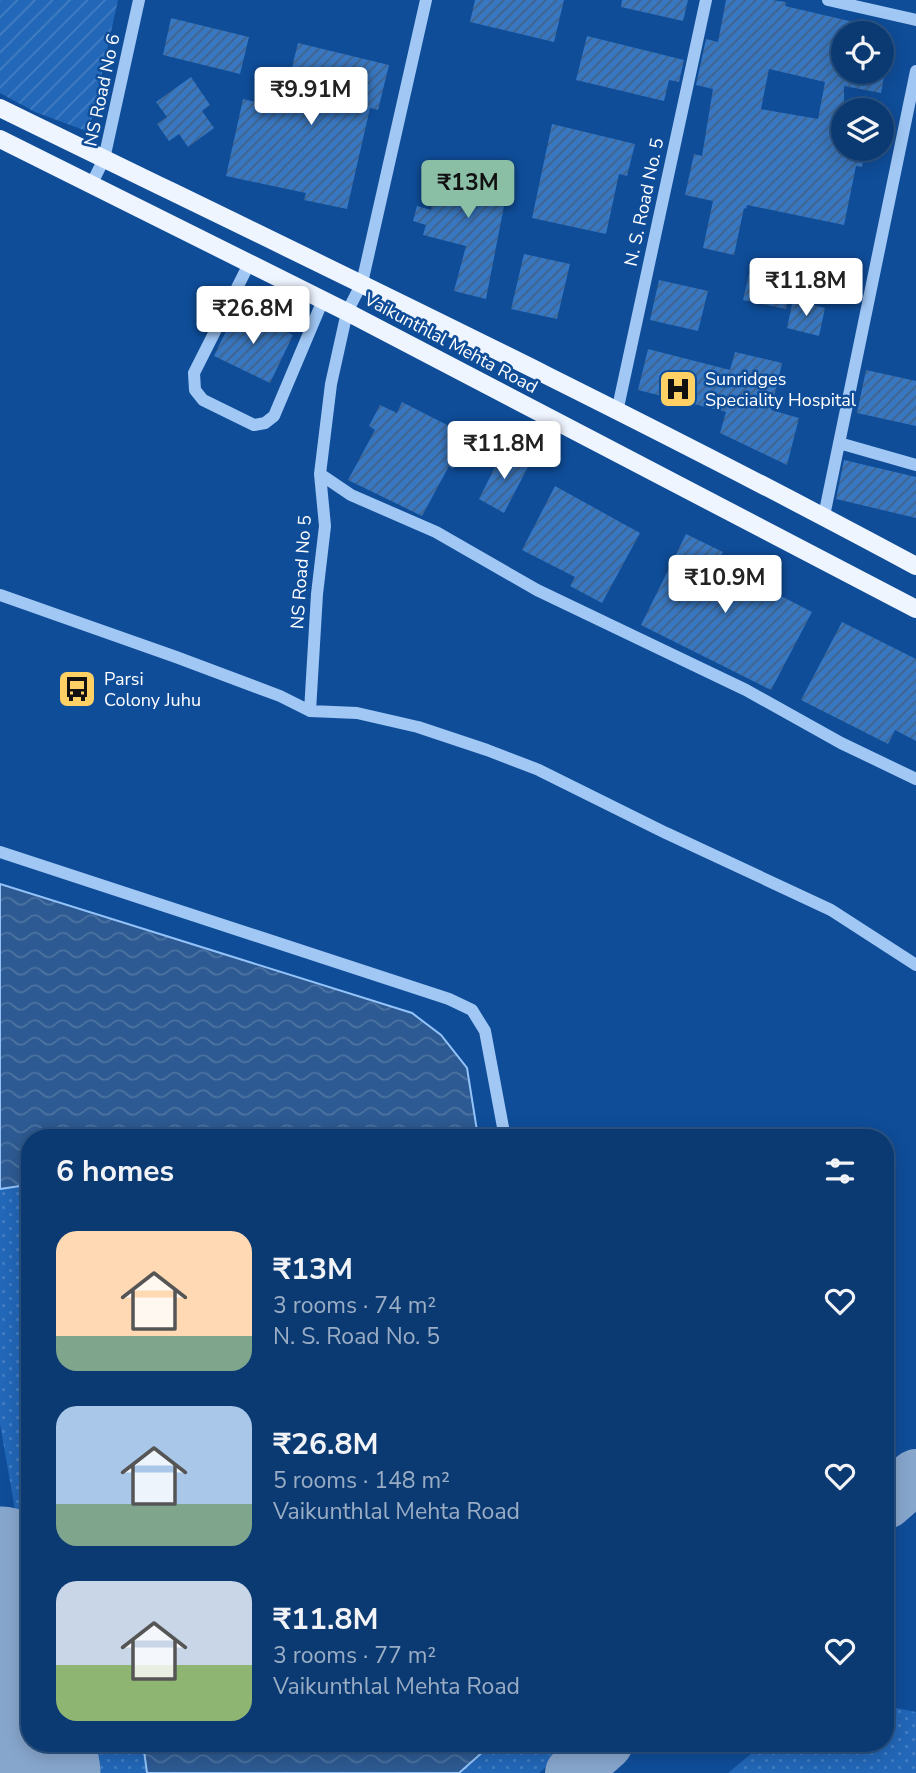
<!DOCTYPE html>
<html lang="en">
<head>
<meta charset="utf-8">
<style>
  :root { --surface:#0b3a73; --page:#19457b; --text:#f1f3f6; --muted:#9aadc4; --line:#2b5485; --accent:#8abfa5 }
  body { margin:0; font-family:"Nunito Sans",sans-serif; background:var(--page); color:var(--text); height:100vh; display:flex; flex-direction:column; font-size:26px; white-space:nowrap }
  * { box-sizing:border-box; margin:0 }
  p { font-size:23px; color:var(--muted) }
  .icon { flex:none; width:38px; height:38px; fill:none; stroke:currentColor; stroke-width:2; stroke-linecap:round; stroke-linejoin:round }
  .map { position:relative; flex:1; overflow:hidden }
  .details { position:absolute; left:21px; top:1129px; width:873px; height:623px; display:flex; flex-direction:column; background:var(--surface); border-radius:28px; box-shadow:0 4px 18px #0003,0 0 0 2px var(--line) }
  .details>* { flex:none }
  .controls { position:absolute; left:831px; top:21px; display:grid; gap:14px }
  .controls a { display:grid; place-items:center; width:63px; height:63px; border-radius:50%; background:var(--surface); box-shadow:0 4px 18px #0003,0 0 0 2px var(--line); font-size:35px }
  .price { position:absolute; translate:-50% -60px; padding:0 16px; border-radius:7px; background:#fff; color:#222; font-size:23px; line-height:46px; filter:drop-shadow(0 2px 4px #0008) }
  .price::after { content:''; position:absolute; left:50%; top:42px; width:21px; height:16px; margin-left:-10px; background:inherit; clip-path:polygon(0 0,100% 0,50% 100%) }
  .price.selected { background:var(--accent); color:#111 }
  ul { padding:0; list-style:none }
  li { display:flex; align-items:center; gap:21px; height:175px; padding:0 35px }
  li span { display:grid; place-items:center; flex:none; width:196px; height:140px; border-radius:21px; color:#555 }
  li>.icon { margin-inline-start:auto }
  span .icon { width:84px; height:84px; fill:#fffc; stroke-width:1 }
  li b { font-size:30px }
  h2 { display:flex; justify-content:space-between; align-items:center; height:84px; padding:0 35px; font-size:30px }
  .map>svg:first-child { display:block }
  .grass { fill:url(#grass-dots) }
  .garden { fill:url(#garden-furrows) }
  .water { fill:url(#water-waves); stroke:#93c3f8; stroke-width:2 }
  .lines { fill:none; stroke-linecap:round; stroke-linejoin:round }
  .taxiway { stroke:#87a6cc; stroke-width:54 }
  .runway { stroke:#87a6cc; stroke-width:135 }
  .building { fill:url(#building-hatch); fill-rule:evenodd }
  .minor { stroke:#a1c8f5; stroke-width:12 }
  .major { stroke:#eff5ff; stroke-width:18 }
  .labels { text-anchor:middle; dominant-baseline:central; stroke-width:5; stroke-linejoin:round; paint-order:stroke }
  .street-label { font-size:18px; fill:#fff; stroke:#0f4d99 }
  .poi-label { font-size:18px; fill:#fff; stroke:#0f4d99; text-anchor:start }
</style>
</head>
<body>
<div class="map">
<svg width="916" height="1773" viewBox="0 0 916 1773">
  <defs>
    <pattern id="grass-dots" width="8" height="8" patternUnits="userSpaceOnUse" patternTransform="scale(1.75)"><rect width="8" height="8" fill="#2267b8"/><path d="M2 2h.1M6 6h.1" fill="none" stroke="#437ec3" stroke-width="1.8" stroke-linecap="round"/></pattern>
    <pattern id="garden-furrows" width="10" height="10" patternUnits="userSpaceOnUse" patternTransform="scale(1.75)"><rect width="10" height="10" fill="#2267b8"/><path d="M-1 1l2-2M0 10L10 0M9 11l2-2" fill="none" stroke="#437ec3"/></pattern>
    <pattern id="water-waves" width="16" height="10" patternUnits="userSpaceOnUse" patternTransform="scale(1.75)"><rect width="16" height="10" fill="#2d5a92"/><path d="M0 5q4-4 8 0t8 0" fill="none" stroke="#4c73a2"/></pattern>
    <pattern id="building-hatch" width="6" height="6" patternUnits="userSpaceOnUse" patternTransform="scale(1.75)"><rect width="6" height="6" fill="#3877c1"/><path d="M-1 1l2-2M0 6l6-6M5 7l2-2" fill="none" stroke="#426286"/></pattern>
  </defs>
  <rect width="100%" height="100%" fill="#0f4d99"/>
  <!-- grass -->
  <path class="grass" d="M 20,1186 L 30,1188 L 30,1596 L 0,1424 L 0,1189 Z
    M 886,1706 L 916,1712 L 916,1773 L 728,1773 L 764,1743 L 886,1743 Z
    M 55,1743 L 143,1743 L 147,1773 L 60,1773 Z
    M 493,1743 L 574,1743 L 539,1773 L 459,1773 Z"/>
  <!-- garden -->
  <path class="garden" d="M 0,0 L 118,0 L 89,132 L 35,112 L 0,93 Z"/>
  <!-- water -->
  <path class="water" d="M 0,884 L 412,1013 L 441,1035 L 467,1068 L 478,1137 L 30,1138 L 30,1188 L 20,1186 L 0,1189 Z
    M 143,1743 L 493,1743 L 459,1773 L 147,1773 Z"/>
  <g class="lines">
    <!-- taxiway -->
    <path class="taxiway" d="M 886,1502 L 916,1476
      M 572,1773 L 606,1743"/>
    <!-- runway -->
    <path class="runway" d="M 0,1574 L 33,1773"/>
  </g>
  <!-- building -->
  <path class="building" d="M 475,0 L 564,0 L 554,42 L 470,22 Z
    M 622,0 L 688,0 L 683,21 L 621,7 Z
    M 726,0 L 772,0 L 786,2 L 785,6 L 875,27 L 874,33 L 844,33 L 844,72 L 885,72 L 881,93 L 844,86 L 844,149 L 865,149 L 862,167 L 856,166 L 844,225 L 747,205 L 746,209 L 744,208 L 734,255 L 703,248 L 713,201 L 685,195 L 694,154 L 702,156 L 713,89 L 696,85 L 706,39 L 718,42 ZM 769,69 L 825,82 L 818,119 L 761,109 Z
    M 171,18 L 249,37 L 240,74 L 163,55 Z
    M 587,36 L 684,60 L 679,82 L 669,80 L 664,101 L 576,80 Z
    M 298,43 L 389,65 L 378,110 L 370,108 L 347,209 L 304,200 L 306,193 L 226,176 L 243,99 L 282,108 Z
    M 191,77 L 210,105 L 202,111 L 214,128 L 188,147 L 179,134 L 169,141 L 157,124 L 167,117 L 156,102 Z
    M 552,124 L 635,144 L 627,176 L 619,174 L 606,234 L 532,218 Z
    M 440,162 L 510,175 L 486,299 L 454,291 L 466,246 L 423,235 L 426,225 L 413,221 L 417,206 L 431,210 Z
    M 524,254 L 570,264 L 557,319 L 511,309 Z
    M 749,274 L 791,282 L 786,309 L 743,300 Z
    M 659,280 L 708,291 L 698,331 L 650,320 Z
    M 793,300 L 825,308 L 819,336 L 787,328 Z
    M 237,308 L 293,335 L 270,383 L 214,356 Z
    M 648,349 L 730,370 L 735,352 L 782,363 L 771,410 L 799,418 L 787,465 L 720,433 L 726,412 L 638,390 Z
    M 866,370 L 916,381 L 916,426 L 857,413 Z
    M 402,402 L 451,427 L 448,434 L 466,443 L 453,469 L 449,466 L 422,516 L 348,480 L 375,430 L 369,426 L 380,405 L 397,413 Z
    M 504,449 L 530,463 L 504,513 L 479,499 Z
    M 844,460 L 916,477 L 916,518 L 836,499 Z
    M 555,486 L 640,533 L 602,603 L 570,586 L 575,577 L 522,550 Z
    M 686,534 L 723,552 L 717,563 L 812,612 L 771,690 L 641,625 Z
    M 842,622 L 916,659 L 916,741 L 895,730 L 888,744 L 801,700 Z"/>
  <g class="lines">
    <!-- minor -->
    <path class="minor" d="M 828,0 L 916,20
      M 91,185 L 104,159 L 139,0
      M 249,264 L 194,373 L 195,390 L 203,400 L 254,425 L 265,423 L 274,416 L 323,300
      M 617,412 L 706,0
      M 839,443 L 916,465
      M 320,474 L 351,495 L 436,532 L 537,590 L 746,690 L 841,743 L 916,779
      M 824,516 L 916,71
      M 0,595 L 176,657 L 280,696 L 310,711 L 357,713 L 418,727 L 487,750 L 539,770 L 666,833 L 831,910 L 916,965
      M 310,711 L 317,594 L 325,526 L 320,474 L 331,384 L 347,312 L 362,283 L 426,0
      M 0,852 L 449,999 L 472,1010 L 485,1031 L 505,1138"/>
    <!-- major -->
    <path class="major" d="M 0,108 C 307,258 615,404 916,566
      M 0,139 L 347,312 L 916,609"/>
  </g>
  <!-- icons -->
  <defs>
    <symbol id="hospital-square" viewBox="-11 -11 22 22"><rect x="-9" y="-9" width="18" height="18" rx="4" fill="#ffd165" stroke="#0f4d99"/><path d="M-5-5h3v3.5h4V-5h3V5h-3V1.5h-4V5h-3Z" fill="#111"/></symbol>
    <symbol id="bus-square" viewBox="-11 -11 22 22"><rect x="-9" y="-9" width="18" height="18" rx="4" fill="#ffd165" stroke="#0f4d99"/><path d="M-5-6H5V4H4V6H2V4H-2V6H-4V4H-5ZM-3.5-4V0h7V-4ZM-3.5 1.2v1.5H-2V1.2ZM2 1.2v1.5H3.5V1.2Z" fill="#111"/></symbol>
  </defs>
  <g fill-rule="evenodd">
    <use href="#hospital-square" x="656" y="367" width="44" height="44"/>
    <use href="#bus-square" x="55" y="667" width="44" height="44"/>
  </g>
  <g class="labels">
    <!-- street labels -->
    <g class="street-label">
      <text transform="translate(102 90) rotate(-78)">NS Road No 6</text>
      <text transform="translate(644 202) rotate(-78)">N. S. Road No. 5</text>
      <text transform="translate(451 343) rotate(28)">Vaikunthlal Mehta Road</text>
      <text transform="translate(301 572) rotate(-86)">NS Road No 5</text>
    </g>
    <!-- poi labels -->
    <g class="poi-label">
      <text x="705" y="379">Sunridges<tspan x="705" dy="21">Speciality Hospital</tspan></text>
      <text x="104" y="679">Parsi<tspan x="104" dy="21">Colony Juhu</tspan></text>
    </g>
  </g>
</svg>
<div class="controls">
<a><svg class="icon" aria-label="locate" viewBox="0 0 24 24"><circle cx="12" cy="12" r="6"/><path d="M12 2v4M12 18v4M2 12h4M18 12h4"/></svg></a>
<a><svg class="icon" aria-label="layers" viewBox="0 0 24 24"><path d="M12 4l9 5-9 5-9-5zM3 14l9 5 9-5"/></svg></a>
</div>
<b class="price" style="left:311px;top:127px">₹9.91M</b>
<b class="price selected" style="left:468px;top:220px">₹13M</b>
<b class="price" style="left:806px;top:318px">₹11.8M</b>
<b class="price" style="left:253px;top:346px">₹26.8M</b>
<b class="price" style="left:504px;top:481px">₹11.8M</b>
<b class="price" style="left:725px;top:615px">₹10.9M</b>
<section class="details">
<h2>6 homes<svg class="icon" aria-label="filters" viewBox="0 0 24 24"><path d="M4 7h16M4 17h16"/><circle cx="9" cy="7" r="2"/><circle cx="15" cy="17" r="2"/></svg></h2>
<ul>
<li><span style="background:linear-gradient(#ffd9b3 75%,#7fa58c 0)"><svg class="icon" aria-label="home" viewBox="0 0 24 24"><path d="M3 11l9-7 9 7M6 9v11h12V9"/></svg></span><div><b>₹13M</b><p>3 rooms · 74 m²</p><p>N. S. Road No. 5</p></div><svg class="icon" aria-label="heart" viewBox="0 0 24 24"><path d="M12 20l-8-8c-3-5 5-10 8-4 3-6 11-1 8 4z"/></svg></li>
<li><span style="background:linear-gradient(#a9c7e8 70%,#7fa58c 0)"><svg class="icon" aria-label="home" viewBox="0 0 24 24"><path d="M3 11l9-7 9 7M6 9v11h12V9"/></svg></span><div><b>₹26.8M</b><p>5 rooms · 148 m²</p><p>Vaikunthlal Mehta Road</p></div><svg class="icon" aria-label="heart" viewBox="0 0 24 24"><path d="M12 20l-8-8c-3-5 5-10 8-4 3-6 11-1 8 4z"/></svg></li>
<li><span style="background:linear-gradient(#c9d6e8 60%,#8fb573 0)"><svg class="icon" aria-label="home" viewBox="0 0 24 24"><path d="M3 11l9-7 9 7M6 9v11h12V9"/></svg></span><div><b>₹11.8M</b><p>3 rooms · 77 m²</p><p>Vaikunthlal Mehta Road</p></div><svg class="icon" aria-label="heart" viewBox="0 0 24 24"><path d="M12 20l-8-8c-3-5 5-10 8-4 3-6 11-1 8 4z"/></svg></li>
</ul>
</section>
</div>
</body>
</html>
